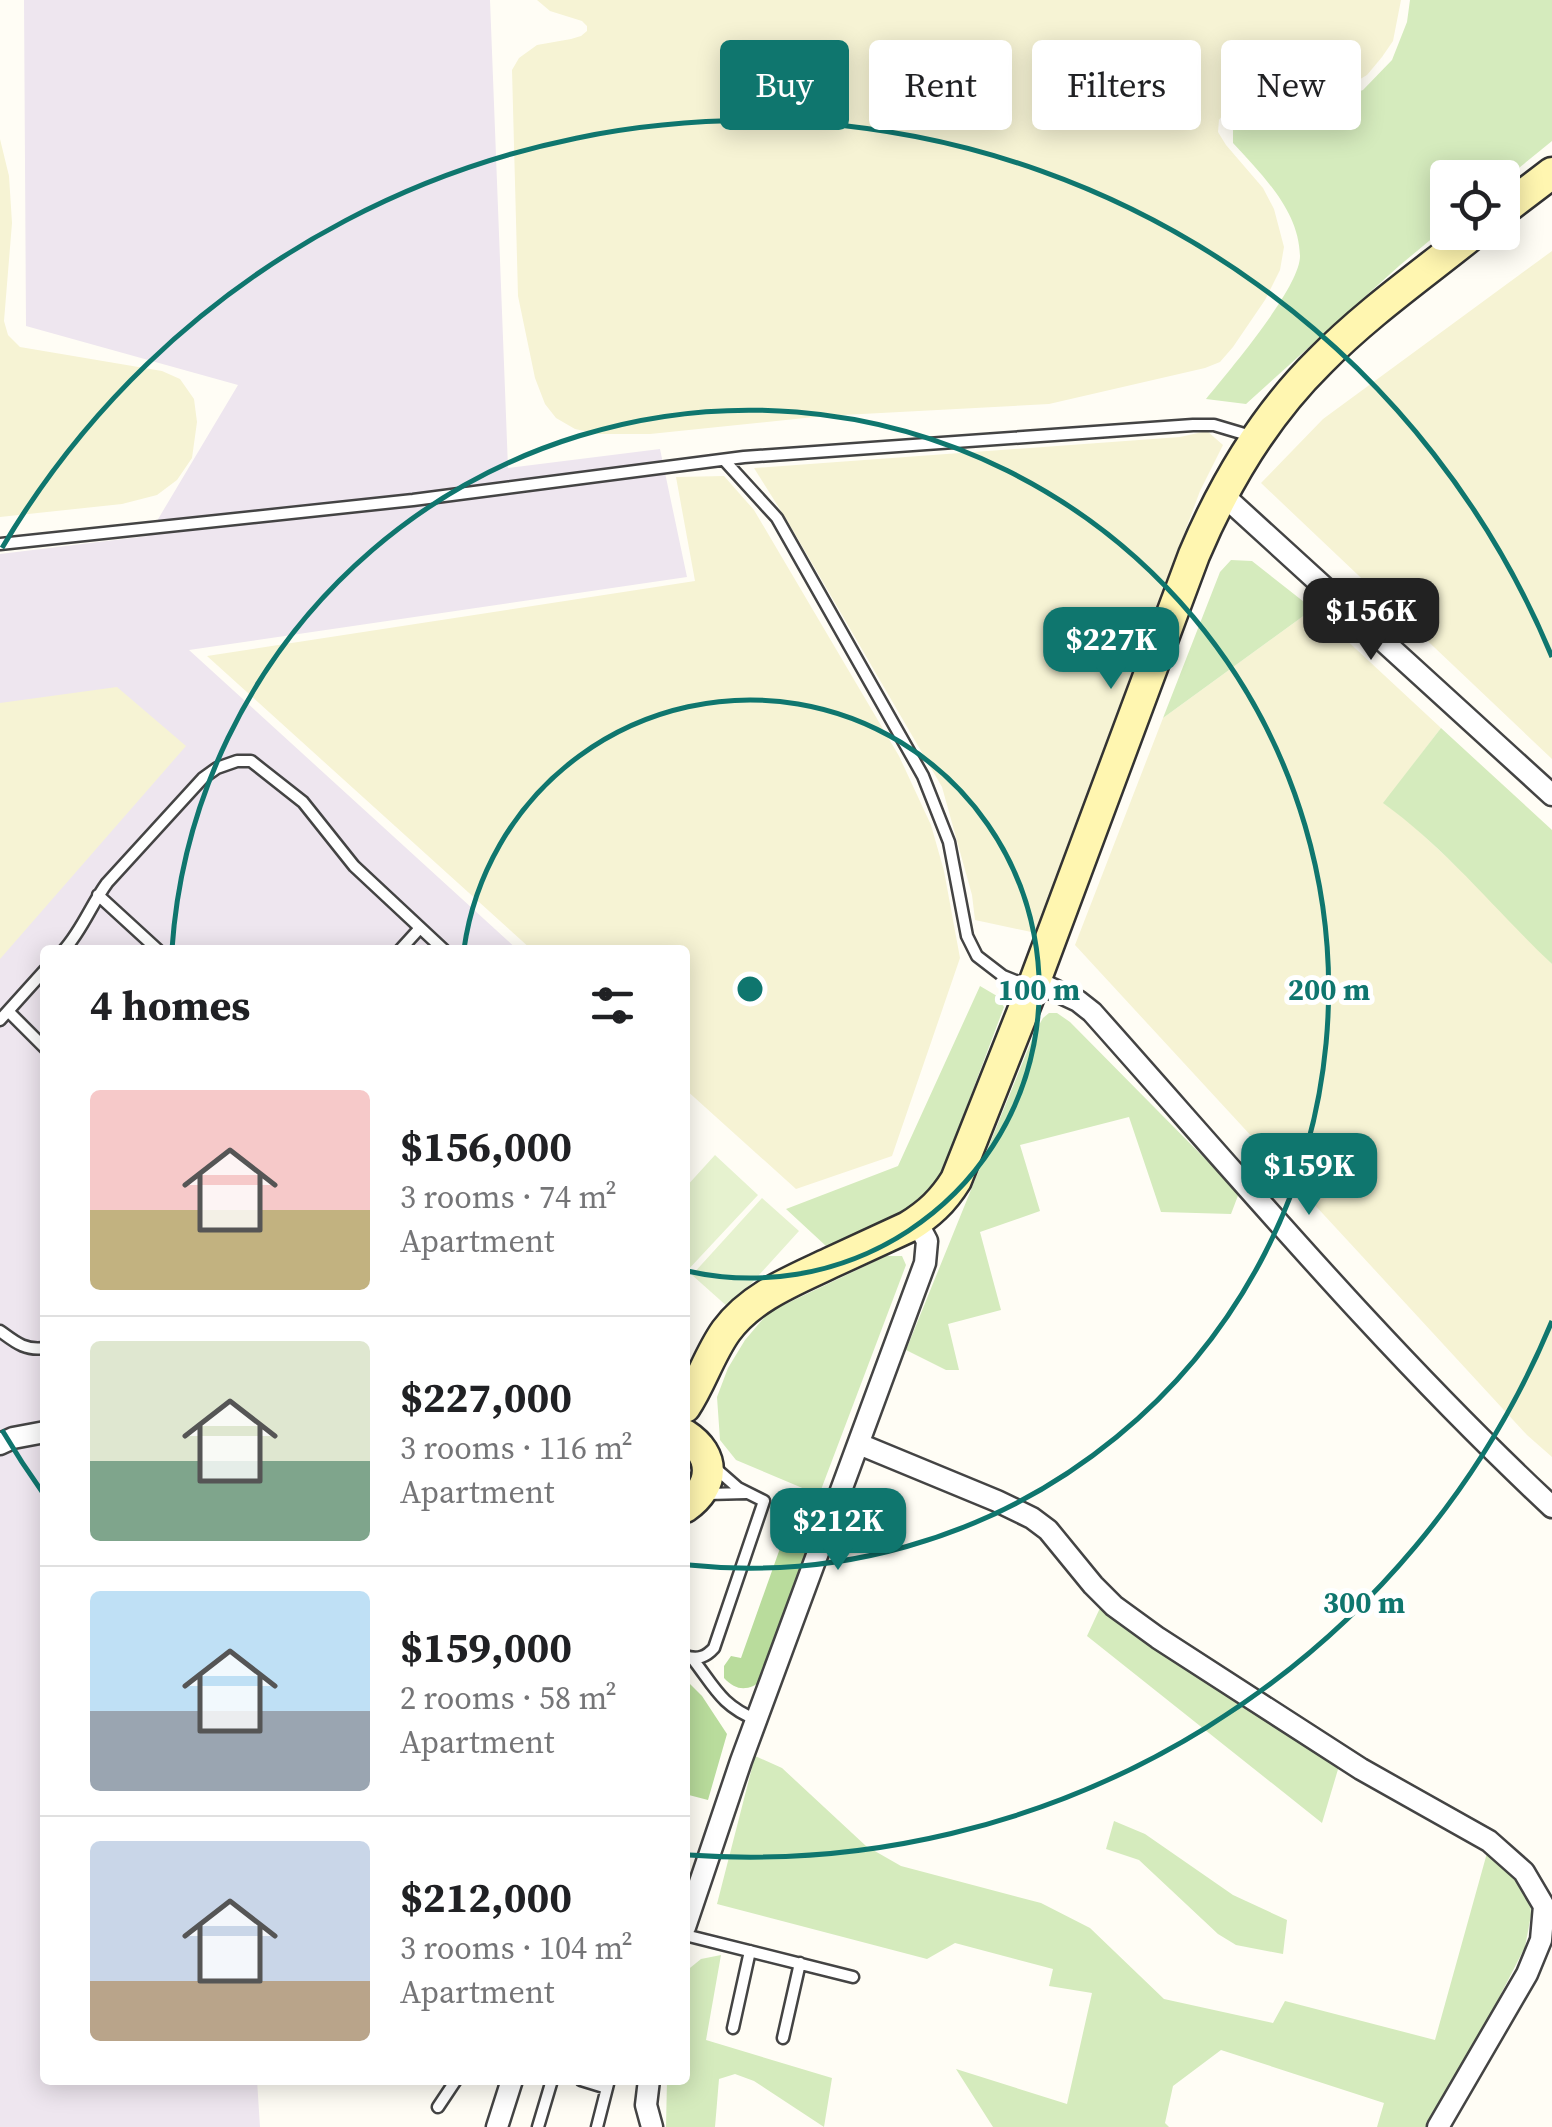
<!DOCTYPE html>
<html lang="en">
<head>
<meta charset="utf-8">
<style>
  :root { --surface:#fff; --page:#f2f2f2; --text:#202124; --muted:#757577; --line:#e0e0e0; --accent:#0f766e }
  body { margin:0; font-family:"Source Serif 4",serif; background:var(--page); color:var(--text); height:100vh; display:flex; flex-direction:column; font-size:38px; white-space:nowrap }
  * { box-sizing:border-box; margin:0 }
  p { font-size:32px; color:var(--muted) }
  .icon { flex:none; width:55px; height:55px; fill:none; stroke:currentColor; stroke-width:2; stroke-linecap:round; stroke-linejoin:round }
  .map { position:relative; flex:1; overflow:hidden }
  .details { position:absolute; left:40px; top:945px; width:650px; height:1140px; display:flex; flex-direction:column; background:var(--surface); border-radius:10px; box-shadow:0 5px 25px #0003 }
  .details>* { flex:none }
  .top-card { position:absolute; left:720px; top:40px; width:680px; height:90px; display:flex; gap:20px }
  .controls { position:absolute; left:1430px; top:160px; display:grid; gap:20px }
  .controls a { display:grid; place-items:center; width:90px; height:90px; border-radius:10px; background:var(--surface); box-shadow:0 5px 25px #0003; font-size:50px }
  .price { position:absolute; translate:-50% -85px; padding:0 22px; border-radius:20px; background:var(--accent); color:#fff; font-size:32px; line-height:65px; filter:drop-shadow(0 2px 5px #0008) }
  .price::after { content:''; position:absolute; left:50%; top:60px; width:30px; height:22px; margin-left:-15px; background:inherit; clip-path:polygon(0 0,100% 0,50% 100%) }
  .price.on { background:#222; color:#fff }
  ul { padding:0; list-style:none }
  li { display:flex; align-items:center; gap:30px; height:250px; padding:0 50px }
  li+li { border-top:2px solid var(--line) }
  li span { display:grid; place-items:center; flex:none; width:280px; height:200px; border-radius:10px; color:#555 }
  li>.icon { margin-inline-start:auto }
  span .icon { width:120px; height:120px; fill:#fffc; stroke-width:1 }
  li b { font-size:42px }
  h2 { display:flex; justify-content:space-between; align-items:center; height:120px; padding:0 50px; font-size:42px }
  .tag { padding:0 35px; border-radius:10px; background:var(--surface); box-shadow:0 5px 25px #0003; font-size:35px; line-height:90px }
  .tag.on { background:var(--accent); color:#fff }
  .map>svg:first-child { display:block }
  .industrial { fill:#eee6ef }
  .farmland { fill:#f6f3d4 }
  .green { fill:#d5ebbd }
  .forest { fill:#b9dc9c }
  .pitch { fill:#e6f2cf }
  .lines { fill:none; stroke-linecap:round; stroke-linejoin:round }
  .lane-casing { stroke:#444; stroke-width:15 }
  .street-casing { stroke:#444; stroke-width:25 }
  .secondary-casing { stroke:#333; stroke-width:35 }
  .lane { stroke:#fff; stroke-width:10 }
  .street { stroke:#fff; stroke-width:20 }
  .secondary { stroke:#fff6b0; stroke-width:30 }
  .ring { fill:none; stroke:#0f766e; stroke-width:5 }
  .centre { fill:#0f766e; stroke:#fff; stroke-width:5 }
  .ring-label { font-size:30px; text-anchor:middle; font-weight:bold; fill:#0f766e; stroke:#fff; stroke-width:10; stroke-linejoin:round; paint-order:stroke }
</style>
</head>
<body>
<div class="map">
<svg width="1552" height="2127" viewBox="0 0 1552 2127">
  <rect width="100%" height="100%" fill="#fffdf5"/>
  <!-- industrial -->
  <path class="industrial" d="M 24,0 L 490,0 L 508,468 L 660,449 L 687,577 L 189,650 L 518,950 L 45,950 L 45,2080 L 257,2080 L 260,2127 L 0,2127 L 0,554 L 148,536 L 238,385 L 26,326 Z"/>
  <!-- farmland -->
  <path class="farmland" d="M 537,0 L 1401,0 L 1393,41 L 1382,57 L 1367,75 L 1345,88 L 1313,97 L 1243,103 L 1227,109 L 1219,120 L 1218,132 L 1226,145 L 1263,188 L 1274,209 L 1284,247 L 1280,270 L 1265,300 L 1233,347 L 1220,362 L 1205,368 L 1049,404 L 824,416 L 650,434 L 598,434 L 575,429 L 556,418 L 545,404 L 535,378 L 518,296 L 512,70 L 519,58 L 537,45 L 571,39 L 581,36 L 587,31 L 587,26 L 582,21 L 550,11 Z
    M 0,139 L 9,176 L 12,223 L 4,321 L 8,335 L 20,347 L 162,371 L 180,379 L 194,399 L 197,422 L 192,458 L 177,480 L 157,495 L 122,504 L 0,517 Z
    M 1552,251 L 1552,759 L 1261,483 L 1323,419 Z
    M 1207,431 L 1223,445 L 1200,491 L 1036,933 L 975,920 L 972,895 L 942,787 L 788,522 L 754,468 L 1180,437 Z
    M 724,476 L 754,510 L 899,756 L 931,825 L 944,871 L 960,958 L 892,1156 L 796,1189 L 685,1089 L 685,950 L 532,950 L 207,656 L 695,581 L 676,477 Z
    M 1313,609 L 1441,728 L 1384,803 L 1410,823 L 1465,874 L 1552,964 L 1552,1457 L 1527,1435 L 1075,945 L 1163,718 Z
    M 117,687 L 186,746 L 0,959 L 0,703 Z"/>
  <!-- green -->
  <path class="green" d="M 1410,0 L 1552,0 L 1552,141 L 1503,181 L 1502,178 L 1448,178 L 1447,226 L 1399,266 L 1246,404 L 1206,399 C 1228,372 1300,288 1300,256 C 1299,210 1262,175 1233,143 L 1233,120 L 1246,113 L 1314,109 L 1363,90 L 1392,60 L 1407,22 Z
    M 1231,560 L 1252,561 L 1313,609 L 1163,718 L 1220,572 Z
    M 1441,728 L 1552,830 L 1552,964 C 1495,910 1447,849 1383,803 Z
    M 980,986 L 997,996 L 1004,1007 L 935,1191 L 914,1208 L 826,1246 L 786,1209 L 898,1166 Z
    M 1049,1013 L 1057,1013 L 1070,1022 L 1239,1193 L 1231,1214 L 1161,1212 L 1129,1117 L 1020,1145 L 1040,1211 L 980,1232 L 1001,1310 L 948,1324 L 959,1370 L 946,1370 L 906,1350 L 1035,1032 L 1043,1018 Z
    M 886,1256 L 902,1256 L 906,1265 L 819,1495 L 736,1460 L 720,1440 L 717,1397 L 728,1368 L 745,1340 L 769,1312 Z
    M 1100,1608 L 1109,1616 L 1339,1766 L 1322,1823 L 1087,1636 Z
    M 755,1756 L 782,1768 L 866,1846 L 901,1866 L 1041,1903 L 1090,1928 L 1164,1999 L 1273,2023 L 1285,2001 L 1435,2040 L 1487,1853 L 1520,1874 L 1530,1894 L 1531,1915 L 1525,1947 L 1482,2031 L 1428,2127 L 1377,2127 L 1384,2103 L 1221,2050 L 1173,2086 L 1165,2123 L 1169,2127 L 993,2127 L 956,2069 L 1067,2104 L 1092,1993 L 1049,1986 L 1053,1969 L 955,1943 L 927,1959 L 717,1904 Z
    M 1114,1821 L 1145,1834 L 1233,1895 L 1287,1920 L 1283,1954 L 1236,1945 L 1218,1934 L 1139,1860 L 1106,1849 Z
    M 721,1955 L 706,2040 L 832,2078 L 824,2127 L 754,2081 L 735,2074 L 719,2079 L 715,2127 L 666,2127 L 667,2080 L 685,2080 L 685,1999 L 687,1990 L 685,1972 L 701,1959 Z"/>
  <!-- forest -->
  <path class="forest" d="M 789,1523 L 816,1530 L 764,1679 C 749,1691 737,1692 724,1678 L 724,1666 L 731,1656 L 741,1658 Z
    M 685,1679 L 702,1696 L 727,1734 L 708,1800 L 685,1794 Z"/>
  <!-- pitch -->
  <path class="pitch" d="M 715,1155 L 758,1195 L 686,1272 L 685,1188 Z
    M 762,1198 L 799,1231 L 729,1308 L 692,1275 Z"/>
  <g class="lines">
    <defs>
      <path id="lane" d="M 724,460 L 777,518 L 923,776 L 949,842 L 967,936 L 977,956 L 1003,976 L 1028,986
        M 0,544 L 413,500 L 744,457 L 1193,425 L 1214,425 L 1251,436
        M 98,895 L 158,950
        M 64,950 C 82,930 91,905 107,883 L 203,778 L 217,768 L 237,761 L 251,761 L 303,802 L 354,866 L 444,950
        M 400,950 L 420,928
        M 8,1011 L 45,1048
        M 0,1020 L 45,970
        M 0,1331 C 15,1342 25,1351 45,1348
        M 708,1494 L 746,1493
        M 685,1656 C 698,1660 706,1657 714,1648 L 764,1501 L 738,1488 L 714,1467
        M 692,1658 C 714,1686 721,1706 757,1720
        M 685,1935 L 853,1977
        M 733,2028 L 750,1951
        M 783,2038 L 800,1963
        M 581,2080 L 607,2088
        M 438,2107 L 456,2080
        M 538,2127 L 552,2080
        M 597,2127 L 609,2080"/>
      <path id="street" d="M 1223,495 L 1552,795
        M 1035,981 L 1078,1001 L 1092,1012 C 1242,1180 1387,1353 1552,1507
        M 0,1444 L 13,1438 L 45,1432
        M 859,1444 L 997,1501 L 1032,1518 L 1048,1530 L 1093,1585 L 1114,1606 L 1158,1638 L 1361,1769 L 1489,1841 L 1524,1872 L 1544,1906 L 1541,1940 L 1527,1974 L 1438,2127
        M 685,1927 L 741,1761 L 925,1263 L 927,1241 L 917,1222
        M 649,2080 L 646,2105 L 652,2127
        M 497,2127 L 512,2080"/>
      <path id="secondary" d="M 1502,211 L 1552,173
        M 685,1407 C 701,1383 709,1355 726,1331 C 751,1297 792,1281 830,1263 C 856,1251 882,1239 908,1227 C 929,1214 943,1201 956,1180 L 1035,981 L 1194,555 C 1224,484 1265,415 1320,361 C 1367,313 1423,274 1475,232
        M 685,1435 C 716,1455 715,1486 685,1507"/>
    </defs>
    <!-- lane casing -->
    <use href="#lane" class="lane-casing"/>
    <!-- street casing -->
    <use href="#street" class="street-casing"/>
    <!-- secondary casing -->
    <use href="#secondary" class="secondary-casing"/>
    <!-- lane -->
    <use href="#lane" class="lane"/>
    <!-- street -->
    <use href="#street" class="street"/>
    <!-- secondary -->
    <use href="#secondary" class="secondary"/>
  </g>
  <!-- distance rings -->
  <g class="ring">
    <path d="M464 949A289 289 0 1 1 687 1271"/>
    <path d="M172 949A579 579 0 1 1 689 1565"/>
    <path d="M1552 1321A868 868 0 0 1 689 1855M43 1493A868 868 0 0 1 2 1430M2 548A868 868 0 0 1 1552 657"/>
  </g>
  <circle cx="750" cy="989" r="15" class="centre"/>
  <g class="ring-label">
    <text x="1039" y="1000">100 m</text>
    <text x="1329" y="1000">200 m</text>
    <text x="1364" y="1613">300 m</text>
  </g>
</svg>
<div class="controls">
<a><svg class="icon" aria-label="locate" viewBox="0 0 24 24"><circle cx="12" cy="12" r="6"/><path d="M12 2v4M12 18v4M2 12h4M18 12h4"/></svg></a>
</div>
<b class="price on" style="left:1371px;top:663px">$156K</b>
<b class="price" style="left:1111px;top:692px">$227K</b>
<b class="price" style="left:1309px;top:1218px">$159K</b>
<b class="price" style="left:838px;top:1573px">$212K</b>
<div class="top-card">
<a class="tag on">Buy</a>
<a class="tag">Rent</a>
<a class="tag">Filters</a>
<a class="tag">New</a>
</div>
<section class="details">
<h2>4 homes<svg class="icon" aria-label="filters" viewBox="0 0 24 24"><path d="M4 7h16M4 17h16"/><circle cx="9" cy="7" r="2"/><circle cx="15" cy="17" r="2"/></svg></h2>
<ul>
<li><span style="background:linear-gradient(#f6c9c9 60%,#c2b280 0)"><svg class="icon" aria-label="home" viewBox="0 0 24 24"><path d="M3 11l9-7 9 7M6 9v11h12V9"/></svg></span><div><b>$156,000</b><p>3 rooms · 74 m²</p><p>Apartment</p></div></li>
<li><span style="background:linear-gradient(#dfe7d0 60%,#7fa58c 0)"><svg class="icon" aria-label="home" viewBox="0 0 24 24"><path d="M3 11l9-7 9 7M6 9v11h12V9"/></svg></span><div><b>$227,000</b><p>3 rooms · 116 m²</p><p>Apartment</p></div></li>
<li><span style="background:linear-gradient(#bfe0f5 60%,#9aa5b1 0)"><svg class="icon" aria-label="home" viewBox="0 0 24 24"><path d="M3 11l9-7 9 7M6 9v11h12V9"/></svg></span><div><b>$159,000</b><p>2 rooms · 58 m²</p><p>Apartment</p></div></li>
<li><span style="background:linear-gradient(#c9d6e8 70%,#b9a48a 0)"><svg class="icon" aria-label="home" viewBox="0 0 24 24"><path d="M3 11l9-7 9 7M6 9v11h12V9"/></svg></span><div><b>$212,000</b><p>3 rooms · 104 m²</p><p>Apartment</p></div></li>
</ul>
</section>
</div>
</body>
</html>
